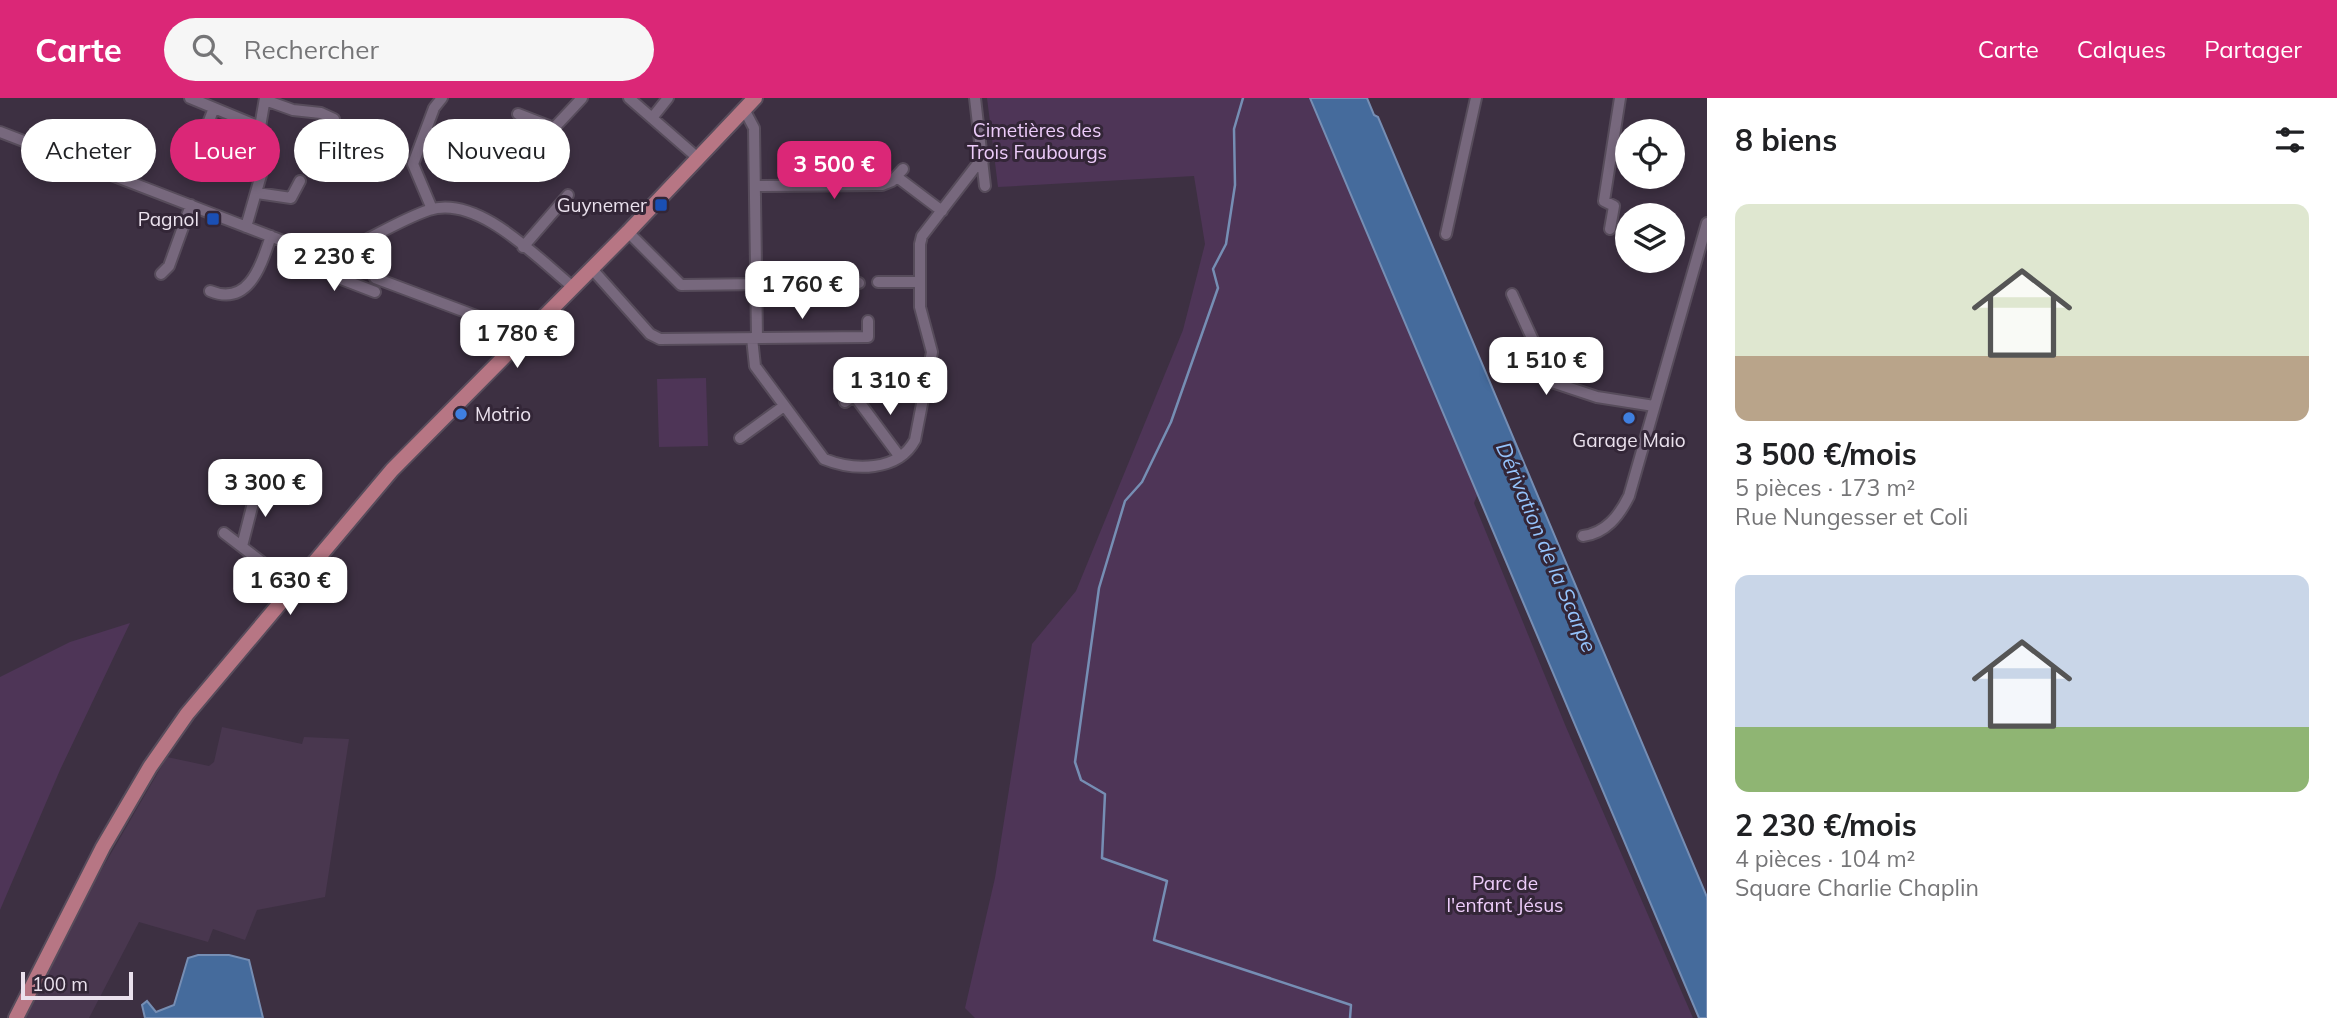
<!DOCTYPE html>
<html lang="fr">
<head>
<meta charset="utf-8">
<style>
  :root { --surface:#fff; --page:#f6f6f6; --text:#202124; --muted:#757577; --accent:#db2777 }
  body { margin:0; font-family:Mulish,sans-serif; background:var(--page); color:var(--text); height:100vh; display:flex; flex-direction:column; font-size:26px; white-space:nowrap }
  * { box-sizing:border-box; margin:0 }
  p { font-size:23px; color:var(--muted) }
  .icon { flex:none; width:38px; height:38px; fill:none; stroke:currentColor; stroke-width:2; stroke-linecap:round; stroke-linejoin:round }
  .map { position:relative; flex:1; overflow:hidden }
  .side { display:flex; flex-direction:column; background:var(--surface); width:630px }
  .side>* { flex:none }
  .guide { position:absolute; left:21px; top:21px; width:665px; height:63px; display:flex; gap:14px }
  .controls { position:absolute; left:1615px; top:21px; display:grid; gap:14px }
  .controls a { display:grid; place-items:center; width:70px; height:70px; border-radius:50%; background:var(--surface); box-shadow:0 4px 10px #0003; font-size:35px }
  .scale { position:absolute; left:21px; bottom:18px; width:112px; box-sizing:border-box; padding-left:7px; border:4px solid #eae1ed; border-top:0; font-size:19px; line-height:24px; white-space:nowrap; color:#eae1ed; -webkit-text-stroke:5px #332637; paint-order:stroke }
  .price { position:absolute; translate:-50% -60px; padding:0 16px; border-radius:14px; background:#fff; color:#222; font-size:23px; line-height:46px; filter:drop-shadow(0 2px 4px #0008) }
  .price::after { content:''; position:absolute; left:50%; top:42px; width:21px; height:16px; margin-left:-10px; background:inherit; clip-path:polygon(0 0,100% 0,50% 100%) }
  .price.current { background:var(--accent); color:#fff }
  ul { padding:0; list-style:none }
  li { display:grid; align-content:center; gap:14px; height:371px; padding:0 28px }
  li span { display:grid; place-items:center; height:217px; border-radius:14px; color:#555 }
  li>.icon { margin-inline-start:auto }
  span .icon { width:126px; height:126px; fill:#fffc; stroke-width:1 }
  li b { font-size:30px }
  h2 { display:flex; justify-content:space-between; align-items:center; height:84px; padding:0 28px; font-size:30px }
  .chip { padding:0 24px; border-radius:32px; background:var(--surface); box-shadow:0 4px 10px #0003; font-size:24px; line-height:63px }
  .chip.current { background:var(--accent); color:#fff }
  header { display:flex; align-items:center; gap:42px; box-sizing:border-box; height:98px; padding:0 35px; background:var(--accent); color:#fff }
  header strong { font-size:33px }
  nav { display:flex; gap:38px; margin-inline-start:auto; font-size:24px }
  .search { width:490px; height:63px; background:var(--page); display:flex; align-items:center; gap:18px; box-sizing:border-box; padding:0 24px; border-radius:38px; color:var(--muted); font-size:26px }
  main { display:flex; flex:1; min-height:0 }
  .map>svg:first-child { display:block }
  .built { fill:#49374f }
  .green { fill:#4e3557 }
  .water { fill:#456b9c; stroke:#768eb4; stroke-width:2 }
  .lines { fill:none; stroke-linecap:round; stroke-linejoin:round }
  .stream { stroke:#768eb4; stroke-width:2.5 }
  .minor-casing { stroke:#574c5b; stroke-width:14 }
  .major-casing { stroke:#574c5b; stroke-width:18 }
  .minor { stroke:#77687d; stroke-width:10 }
  .major { stroke:#b77684; stroke-width:14 }
  .transit-dot { fill:#1a4fb4; stroke:#332637; stroke-width:2.5 }
  .shop-dot { fill:#3f7fe0; stroke:#332637; stroke-width:2.5 }
  .labels { text-anchor:middle; dominant-baseline:central; stroke-width:6; stroke-linejoin:round; paint-order:stroke }
  .park-label { font-size:19px; fill:#edccfa; stroke:#332637 }
  .poi-label { font-size:19px; fill:#eae1ed; stroke:#332637; text-anchor:end }
  .water-label { font-size:21px; font-style:italic; fill:#95c3fc; stroke:#332637 }
</style>
</head>
<body>
<header>
<strong>Carte</strong>
<div class="search"><svg class="icon" aria-label="search" viewBox="0 0 24 24"><circle cx="10" cy="10" r="6"/><path d="M15 15l6 6"/></svg>Rechercher</div>
<nav><a>Carte</a><a>Calques</a><a>Partager</a></nav>
</header>
<main>
<div class="map">
<svg width="1707" height="920" viewBox="0 0 1707 920">
  <rect width="100%" height="100%" fill="#3d3042"/>
  <!-- built -->
  <path class="built" d="M 222,629 L 302,646 L 304,639 L 349,641 L 325,799 L 257,812 L 245,842 L 213,831 L 208,844 L 139,824 L 89,920 L 24,920 L 81,807 L 167,659 L 209,668 L 214,664 Z"/>
  <!-- green -->
  <path class="green" d="M 987,0 L 1358,0 L 1500,341 L 1474,405 L 1566,629 L 1693,920 L 975,920 L 965,910 L 995,780 L 1032,546 L 1076,493 L 1183,232 L 1205,146 L 1194,78 L 998,89 Z
    M 706,280 L 708,348 L 659,349 L 657,281 Z
    M 130,525 L 60,672 L 0,812 L 0,579 L 70,544 Z"/>
  <!-- water -->
  <path class="water" d="M 1310,0 L 1367,0 L 1374,17 L 1378,19 L 1707,799 L 1707,920 L 1699,920 Z
    M 198,857 L 229,857 L 249,862 L 263,920 L 145,920 L 142,907 L 147,903 L 156,914 L 174,907 L 188,860 Z"/>
  <g class="lines">
    <!-- stream -->
    <path class="stream" d="M 1243,0 L 1234,31 L 1235,87 L 1226,146 L 1213,171 L 1218,190 L 1171,324 L 1142,384 L 1125,403 L 1099,490 L 1075,664 L 1081,682 L 1105,696 L 1102,760 L 1167,783 L 1154,842 L 1351,907 L 1350,920"/>
    <defs>
      <path id="minor" d="M 190,0 L 260,29
        M 629,0 L 699,61
        M 975,0 L 985,88
        M 265,2 L 293,12 L 321,15 L 334,21
        M 745,13 L 754,30 L 757,240
        M 518,16 L 554,30 L 582,0
        M 652,20 L 668,0
        M 0,34 L 327,160 C 362,147 394,124 429,112 C 478,96 537,160 573,189
        M 192,66 L 214,10
        M 897,79 L 942,113
        M 755,88 L 882,87 L 892,83 L 903,71
        M 257,95 L 291,100 L 300,83
        M 432,111 L 413,66 L 434,10 L 442,0
        M 246,129 L 261,77 L 260,29 L 265,0
        M 1610,131 L 1614,108 L 1604,103 L 1620,0
        M 628,134 L 681,187 L 859,185
        M 1446,136 L 1476,0
        M 523,149 L 568,97
        M 327,160 L 336,179 L 375,194
        M 592,171 L 650,236 L 660,241 L 868,239 L 868,223
        M 161,176 L 169,168 L 191,107
        M 375,180 L 527,237
        M 878,184 L 920,184
        M 210,193 C 249,209 261,167 271,138
        M 1512,196 L 1552,284 L 1597,299 L 1654,308
        M 752,240 L 755,268 L 824,361 C 854,373 898,374 915,342 L 932,254 L 920,209 L 920,146 L 922,138 L 976,68 L 983,63
        M 854,297 L 900,359
        M 845,304 L 863,291
        M 740,340 L 784,308
        M 224,435 L 293,488
        M 1583,438 C 1606,435 1619,418 1629,398 L 1707,125
        M 242,448 L 253,405 L 264,380"/>
      <path id="major" d="M 16,920 L 103,749 L 150,669 L 187,616 L 392,372 L 628,134 L 755,0"/>
    </defs>
    <!-- minor casing -->
    <use href="#minor" class="minor-casing"/>
    <!-- major casing -->
    <use href="#major" class="major-casing"/>
    <!-- minor -->
    <use href="#minor" class="minor"/>
    <!-- major -->
    <use href="#major" class="major"/>
  </g>
  <!-- markers -->
  <g class="transit-dot">
    <rect x="654" y="100" width="14" height="14" rx="3.5"/>
    <rect x="206" y="114" width="14" height="14" rx="3.5"/>
  </g>
  <g class="shop-dot">
    <circle cx="461" cy="316" r="7"/>
    <circle cx="1629" cy="320" r="7"/>
  </g>
  <g class="labels">
    <!-- park labels -->
    <g class="park-label">
      <text x="1037" y="32">Cimetières des<tspan x="1037" dy="22">Trois Faubourgs</tspan></text>
      <text x="1505" y="785">Parc de<tspan x="1505" dy="22">l'enfant Jésus</tspan></text>
    </g>
    <!-- poi labels -->
    <g class="poi-label">
      <text x="647" y="107">Guynemer</text>
      <text x="199" y="121">Pagnol</text>
      <text x="475" y="316" text-anchor="start">Motrio</text>
      <text x="1629" y="342" text-anchor="middle">Garage Maio</text>
    </g>
    <!-- water labels -->
    <g class="water-label">
      <text transform="translate(1547 449) rotate(67)">Dérivation de la Scarpe</text>
    </g>
  </g>
</svg>
<div class="controls">
<a><svg class="icon" aria-label="locate" viewBox="0 0 24 24"><circle cx="12" cy="12" r="6"/><path d="M12 2v4M12 18v4M2 12h4M18 12h4"/></svg></a>
<a><svg class="icon" aria-label="layers" viewBox="0 0 24 24"><path d="M12 4l9 5-9 5-9-5zM3 14l9 5 9-5"/></svg></a>
</div>
<div class="scale">100 m</div>
<b class="price current" style="left:834px;top:103px">3 500 €</b>
<b class="price" style="left:334px;top:195px">2 230 €</b>
<b class="price" style="left:802px;top:223px">1 760 €</b>
<b class="price" style="left:517px;top:272px">1 780 €</b>
<b class="price" style="left:1546px;top:299px">1 510 €</b>
<b class="price" style="left:890px;top:319px">1 310 €</b>
<b class="price" style="left:265px;top:421px">3 300 €</b>
<b class="price" style="left:290px;top:519px">1 630 €</b>
<div class="guide">
<a class="chip">Acheter</a>
<a class="chip current">Louer</a>
<a class="chip">Filtres</a>
<a class="chip">Nouveau</a>
</div>
</div>
<section class="side">
<h2>8 biens<svg class="icon" aria-label="filters" viewBox="0 0 24 24"><path d="M4 7h16M4 17h16"/><circle cx="9" cy="7" r="2"/><circle cx="15" cy="17" r="2"/></svg></h2>
<ul>
<li><span style="background:linear-gradient(#dfe7d0 70%,#b9a48a 0)"><svg class="icon" aria-label="home" viewBox="0 0 24 24"><path d="M3 11l9-7 9 7M6 9v11h12V9"/></svg></span><div><b>3 500 €/mois</b><p>5 pièces · 173 m²</p><p>Rue Nungesser et Coli</p></div></li>
<li><span style="background:linear-gradient(#c9d6e8 70%,#8fb573 0)"><svg class="icon" aria-label="home" viewBox="0 0 24 24"><path d="M3 11l9-7 9 7M6 9v11h12V9"/></svg></span><div><b>2 230 €/mois</b><p>4 pièces · 104 m²</p><p>Square Charlie Chaplin</p></div></li>
</ul>
</section>
</main>
</body>
</html>
